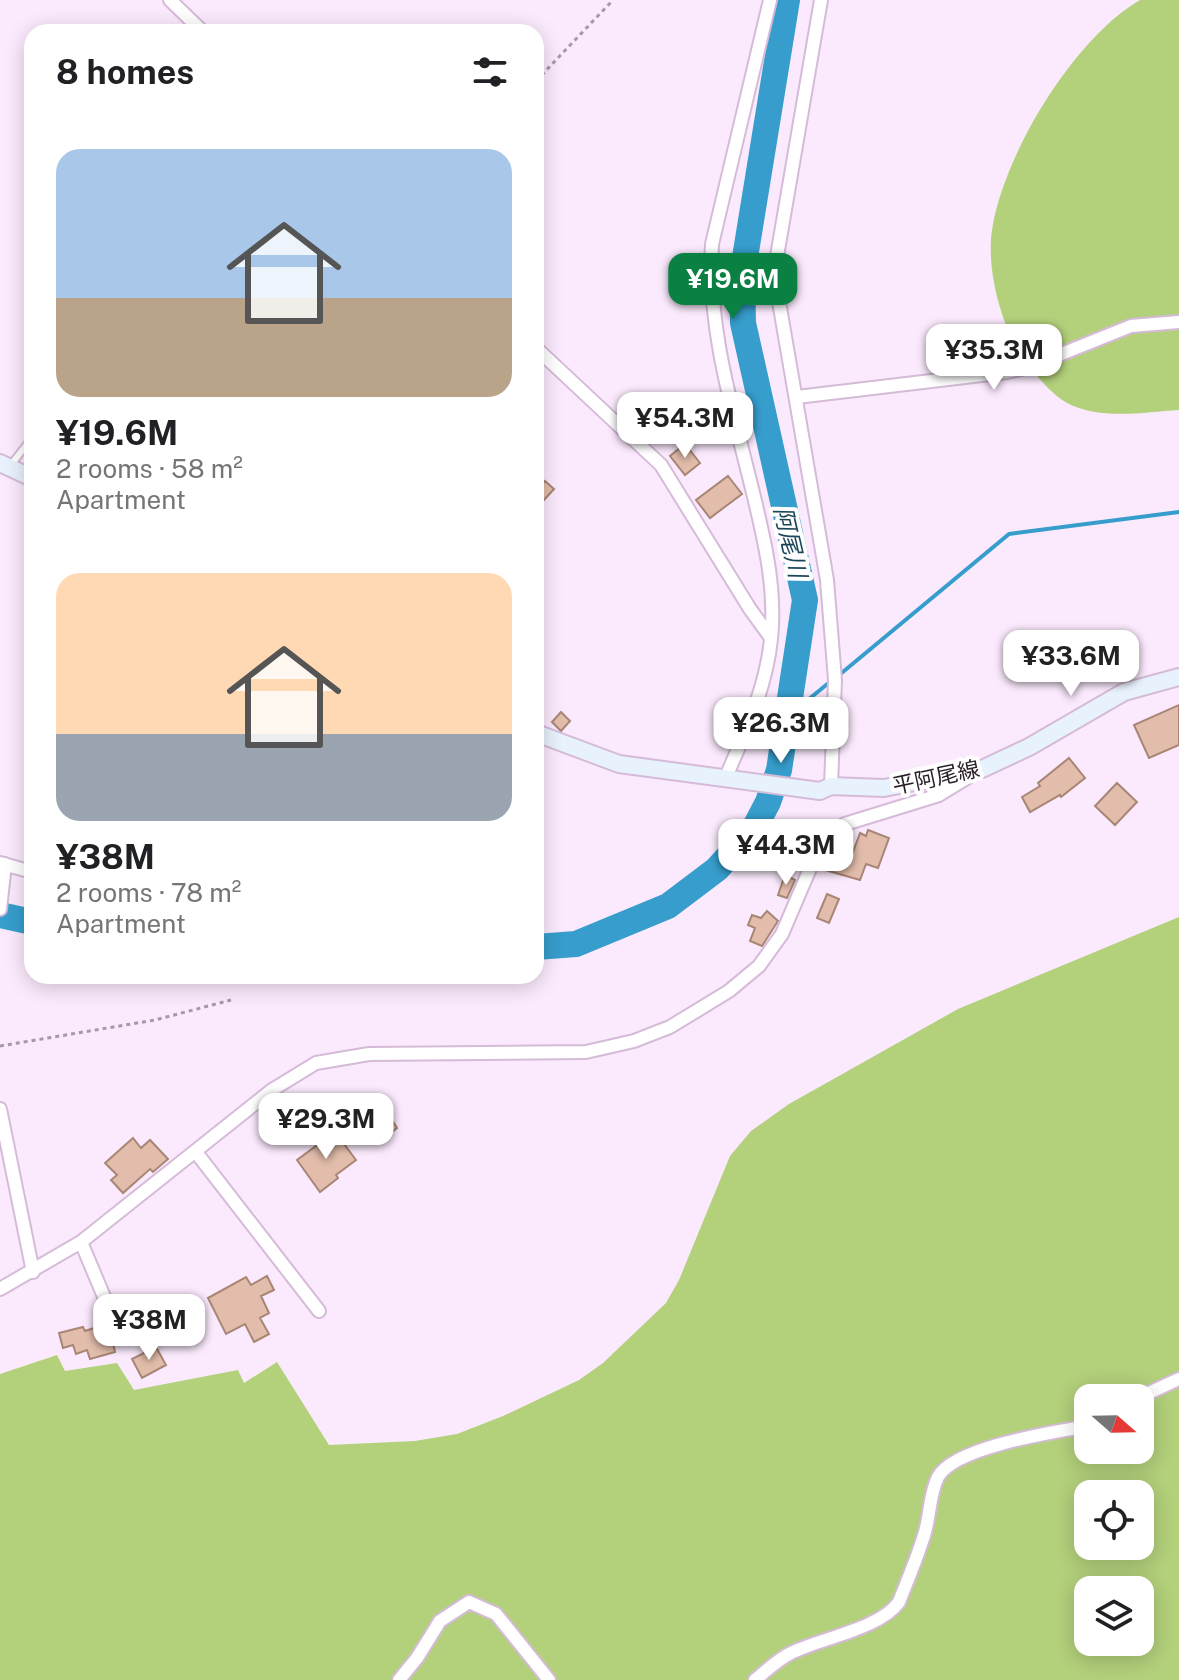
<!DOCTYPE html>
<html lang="en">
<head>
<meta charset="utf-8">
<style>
  :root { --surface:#fff; --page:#f6f6f6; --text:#202124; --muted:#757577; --accent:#0b8043 }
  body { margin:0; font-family:"Public Sans","Noto Sans JP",sans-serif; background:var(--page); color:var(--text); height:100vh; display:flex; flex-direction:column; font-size:30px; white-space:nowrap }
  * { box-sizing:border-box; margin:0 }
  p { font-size:26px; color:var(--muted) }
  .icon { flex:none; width:44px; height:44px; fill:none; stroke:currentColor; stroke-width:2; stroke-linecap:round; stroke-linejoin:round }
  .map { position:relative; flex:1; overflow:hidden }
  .side { position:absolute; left:24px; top:24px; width:520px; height:960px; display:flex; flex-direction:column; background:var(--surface); border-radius:24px; box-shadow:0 4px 20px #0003 }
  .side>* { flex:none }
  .needle { width:52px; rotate:110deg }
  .tools { position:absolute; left:1074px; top:1384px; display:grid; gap:16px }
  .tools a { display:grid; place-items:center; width:80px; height:80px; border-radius:16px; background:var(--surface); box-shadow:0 4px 20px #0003; font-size:40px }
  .price { position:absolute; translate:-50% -68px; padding:0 18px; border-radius:16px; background:#fff; color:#222; font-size:26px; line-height:52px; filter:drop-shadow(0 2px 4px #0008) }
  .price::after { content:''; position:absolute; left:50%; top:48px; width:24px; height:18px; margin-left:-12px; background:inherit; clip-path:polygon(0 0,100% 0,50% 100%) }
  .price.active { background:var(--accent); color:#fff }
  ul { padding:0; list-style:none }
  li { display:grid; align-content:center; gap:16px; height:424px; padding:0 32px }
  li span { display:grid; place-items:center; height:248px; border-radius:24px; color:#555 }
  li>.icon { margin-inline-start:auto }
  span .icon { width:144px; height:144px; fill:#fffc; stroke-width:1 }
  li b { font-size:34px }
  h2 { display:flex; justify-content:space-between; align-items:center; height:96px; padding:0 32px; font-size:34px }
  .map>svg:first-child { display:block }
  .forest { fill:#b3d07b; fill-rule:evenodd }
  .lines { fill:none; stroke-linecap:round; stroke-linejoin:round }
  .stream { stroke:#369dcc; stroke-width:4 }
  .river { stroke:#369dcc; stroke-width:26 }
  .building { fill:#e3bdac; stroke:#a88575; stroke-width:2 }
  .lane-casing { stroke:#d5bbd8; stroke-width:10 }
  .street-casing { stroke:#d5bbd8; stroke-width:16 }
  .secondary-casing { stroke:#d5bbd8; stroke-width:20 }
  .path { stroke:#a698a7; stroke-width:3; stroke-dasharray:4 4; stroke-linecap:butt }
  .lane { stroke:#fff; stroke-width:6 }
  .street { stroke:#fff; stroke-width:12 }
  .secondary { stroke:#e8f2fd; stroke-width:16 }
  .labels { text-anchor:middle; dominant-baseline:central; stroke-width:8; stroke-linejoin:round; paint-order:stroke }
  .street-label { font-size:22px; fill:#2a202b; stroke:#fefefe }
  .water-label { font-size:24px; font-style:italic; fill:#1b4559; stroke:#fefefe }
</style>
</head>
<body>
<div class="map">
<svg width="1179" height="1680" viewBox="0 0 1179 1680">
  <rect width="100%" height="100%" fill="#fbeafd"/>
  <!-- forest -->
  <path class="forest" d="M 1140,0 L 1179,0 L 1179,410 C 1146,412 1108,419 1076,407 C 1056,400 1039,379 1027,363 C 1002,331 986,271 992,230 C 1003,155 1074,38 1140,0 Z
    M 1179,917 L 1179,1680 L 0,1680 L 0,1374 L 57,1355 L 65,1371 L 117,1363 L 134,1390 L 238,1370 L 244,1383 L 277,1362 L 329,1445 L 415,1441 L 457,1434 L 503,1416 L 579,1380 L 603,1363 L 666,1303 L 679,1280 L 730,1156 L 751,1131 L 789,1104 L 958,1009 ZM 1088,1398 L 1140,1398 L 1140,1450 L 1088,1450 ZM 1088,1494 L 1140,1494 L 1140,1546 L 1088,1546 ZM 1088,1590 L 1140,1590 L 1140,1642 L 1088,1642 Z"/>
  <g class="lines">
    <!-- stream -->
    <path class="stream" d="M 838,676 L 1009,534 L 1179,512
      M 787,717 L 831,681"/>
    <!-- river -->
    <path class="river" d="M 0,915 L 32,922
      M 536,947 L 576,944 L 668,906 L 717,869 L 755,827 L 768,802 L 779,770 L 805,600 L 743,323 L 742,276 L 787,0"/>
  </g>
  <!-- building -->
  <path class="building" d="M 695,411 L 705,431 L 689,439 L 679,419 Z
    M 685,444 L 700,463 L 685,475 L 670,456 Z
    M 728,476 L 742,494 L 710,518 L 696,500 Z
    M 545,481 L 554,489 L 544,500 L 536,491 Z
    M 1179,705 L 1179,745 L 1149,758 L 1134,725 Z
    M 561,712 L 570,721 L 561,731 L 552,722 Z
    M 1069,758 L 1085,778 L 1061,797 L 1060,795 L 1030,812 L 1022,797 L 1040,786 L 1038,783 Z
    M 1117,783 L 1137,802 L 1115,825 L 1095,806 Z
    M 868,830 L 889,838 L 878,868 L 866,864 L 860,880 L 822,869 L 831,847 L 852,855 L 860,833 L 866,836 Z
    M 785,875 L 795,880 L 787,898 L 778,895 Z
    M 827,894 L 839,899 L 829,923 L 817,918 Z
    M 767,911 L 778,921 L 762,946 L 750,941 L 755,928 L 748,925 L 752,915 L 761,918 Z
    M 385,1109 L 397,1128 L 379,1142 L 367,1124 Z
    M 335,1132 L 356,1160 L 336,1175 L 338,1178 L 320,1192 L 297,1160 Z
    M 133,1138 L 141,1148 L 150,1140 L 168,1159 L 153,1172 L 150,1169 L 123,1193 L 111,1180 L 117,1175 L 105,1163 Z
    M 267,1276 L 274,1290 L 261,1296 L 269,1313 L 260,1318 L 269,1334 L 254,1342 L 245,1324 L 226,1334 L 208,1298 L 246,1277 L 251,1285 Z
    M 164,1300 L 179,1334 L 162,1341 L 148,1307 Z
    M 83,1327 L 85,1331 L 97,1327 L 101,1341 L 112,1338 L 115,1352 L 90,1359 L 87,1350 L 76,1354 L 73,1345 L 63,1348 L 59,1333 Z
    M 156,1347 L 166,1365 L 142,1378 L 132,1359 Z"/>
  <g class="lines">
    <defs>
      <path id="lane" d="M 10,466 L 32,438"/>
      <path id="street" d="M 170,0 L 203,32
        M 821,0 L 776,262 L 778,296 L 827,580 L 835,680 L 831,786
        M 536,348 L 661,465 L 750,609 L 771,638
        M 797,397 L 1007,372 L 1029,367 L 1131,326 L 1179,322
        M 726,777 C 745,732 766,689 771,639 C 776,592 766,547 755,501 C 735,417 707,331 712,244 L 770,0
        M 0,863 L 32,872
        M 0,909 L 5,864
        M 0,1109 L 33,1272
        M 195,1151 L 319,1311
        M 81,1242 L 118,1330 L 145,1320
        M 0,1289 L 81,1242 L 272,1090 L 316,1063 L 369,1054 L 586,1052 L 634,1041 L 670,1027 L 729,991 L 759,966 L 782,934 L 824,836 L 845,824 L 939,795 L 975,773
        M 1138,1398 L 1179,1379
        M 399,1680 L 417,1658 L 440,1621 L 469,1602 L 496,1614 L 549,1680
        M 755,1680 C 766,1671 778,1659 791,1653 C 821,1638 880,1629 899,1602 C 908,1579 918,1556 925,1532 C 930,1515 930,1492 938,1477 C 954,1447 1054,1432 1088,1426"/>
      <path id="secondary" d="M 0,463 L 32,478
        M 536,733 L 619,764 L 820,791 L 831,786 L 884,788 L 982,769 L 1029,747 L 1124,692 L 1179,677"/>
    </defs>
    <!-- lane casing -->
    <use href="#lane" class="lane-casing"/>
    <!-- street casing -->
    <use href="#street" class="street-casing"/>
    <!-- secondary casing -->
    <use href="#secondary" class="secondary-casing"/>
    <!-- path -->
    <path class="path" d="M 536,81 L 613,0
      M 0,1046 L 155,1020 L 231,1000"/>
    <!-- lane -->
    <use href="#lane" class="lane"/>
    <!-- street -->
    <use href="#street" class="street"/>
    <!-- secondary -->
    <use href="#secondary" class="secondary"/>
  </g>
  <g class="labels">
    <!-- street labels -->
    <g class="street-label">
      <text transform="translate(936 777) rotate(-12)">平阿尾線</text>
    </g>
    <!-- water labels -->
    <g class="water-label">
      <text transform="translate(791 542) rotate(77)">阿尾川</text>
    </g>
  </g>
</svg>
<div class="tools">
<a><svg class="needle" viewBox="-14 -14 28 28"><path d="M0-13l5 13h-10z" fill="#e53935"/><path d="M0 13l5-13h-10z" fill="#757577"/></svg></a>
<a><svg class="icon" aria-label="locate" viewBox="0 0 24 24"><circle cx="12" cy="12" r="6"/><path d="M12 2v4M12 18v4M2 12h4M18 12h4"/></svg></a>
<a><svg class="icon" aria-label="layers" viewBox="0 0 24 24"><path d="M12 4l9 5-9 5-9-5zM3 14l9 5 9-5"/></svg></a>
</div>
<b class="price active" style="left:733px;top:321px">¥19.6M</b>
<b class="price" style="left:994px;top:392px">¥35.3M</b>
<b class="price" style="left:685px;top:460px">¥54.3M</b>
<b class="price" style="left:1071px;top:698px">¥33.6M</b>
<b class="price" style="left:781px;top:765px">¥26.3M</b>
<b class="price" style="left:786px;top:887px">¥44.3M</b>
<b class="price" style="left:326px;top:1161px">¥29.3M</b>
<b class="price" style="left:149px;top:1362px">¥38M</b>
<section class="side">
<h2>8 homes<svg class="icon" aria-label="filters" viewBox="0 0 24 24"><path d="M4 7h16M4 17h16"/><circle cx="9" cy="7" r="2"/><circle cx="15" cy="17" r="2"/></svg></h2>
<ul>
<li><span style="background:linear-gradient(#a9c7e8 60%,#b9a48a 0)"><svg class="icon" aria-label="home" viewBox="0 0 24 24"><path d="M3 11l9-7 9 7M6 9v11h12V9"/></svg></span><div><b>¥19.6M</b><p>2 rooms · 58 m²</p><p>Apartment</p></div></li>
<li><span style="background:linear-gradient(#ffd9b3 65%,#9aa5b1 0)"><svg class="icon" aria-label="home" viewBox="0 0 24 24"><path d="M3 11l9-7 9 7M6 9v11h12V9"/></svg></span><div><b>¥38M</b><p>2 rooms · 78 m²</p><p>Apartment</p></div></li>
</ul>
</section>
</div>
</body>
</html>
